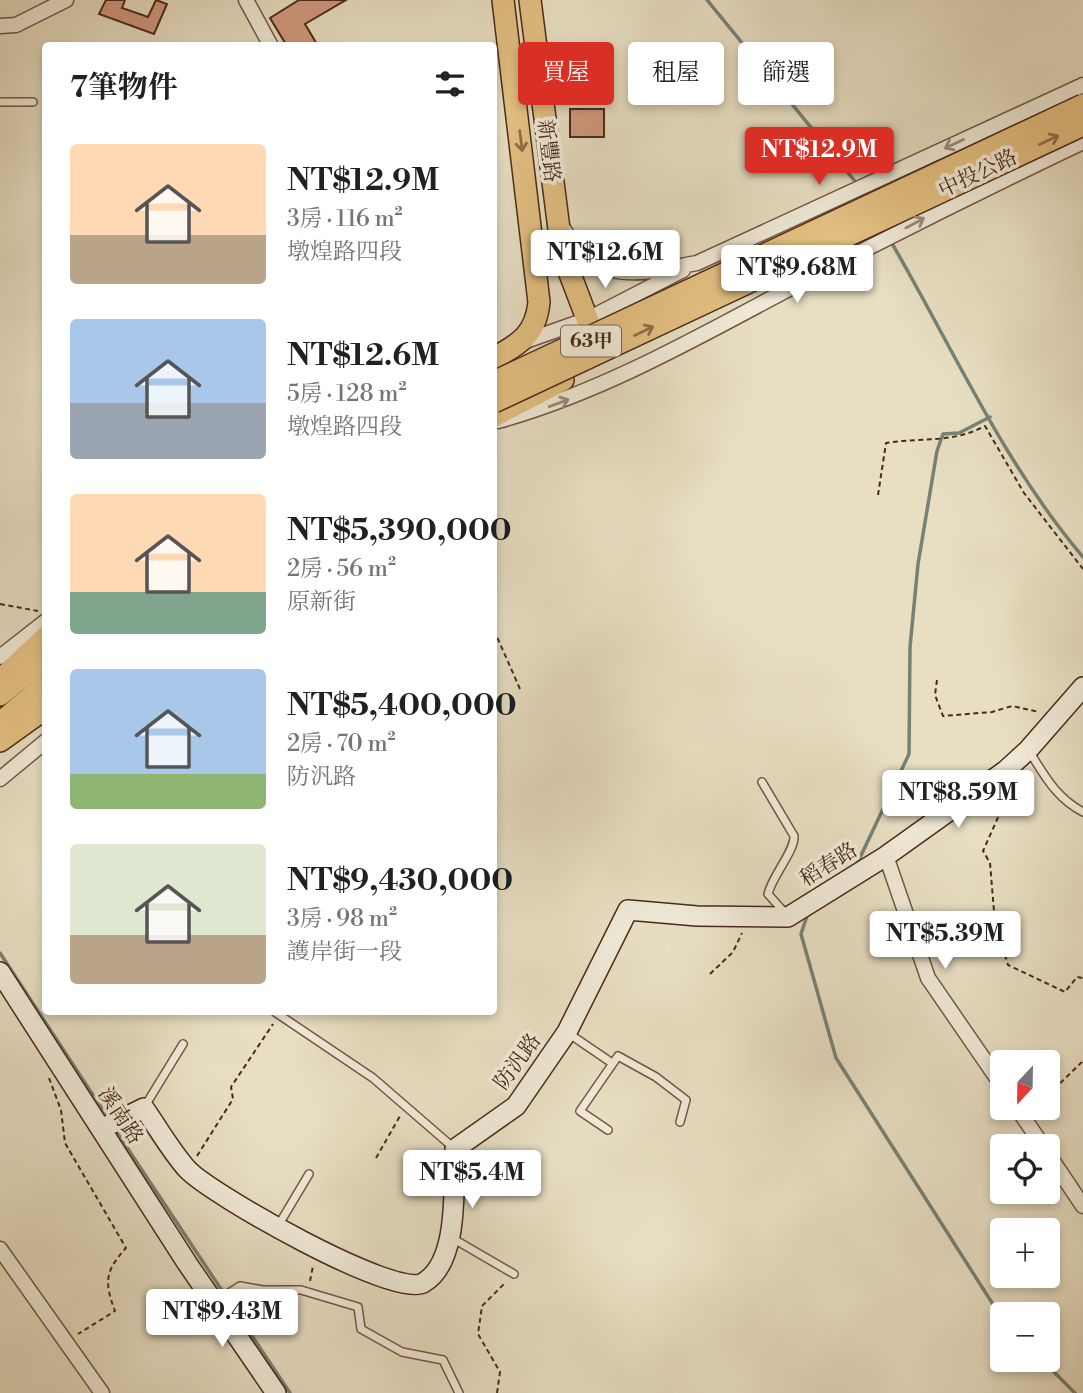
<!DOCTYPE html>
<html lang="zh-TW">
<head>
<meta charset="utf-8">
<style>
  :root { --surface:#fff; --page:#f6f6f6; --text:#202124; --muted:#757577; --accent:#d93025 }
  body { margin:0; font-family:"Libre Bodoni","Noto Serif TC",serif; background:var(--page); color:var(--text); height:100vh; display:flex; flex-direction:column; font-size:26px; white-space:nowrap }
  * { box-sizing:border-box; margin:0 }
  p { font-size:23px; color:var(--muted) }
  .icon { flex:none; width:38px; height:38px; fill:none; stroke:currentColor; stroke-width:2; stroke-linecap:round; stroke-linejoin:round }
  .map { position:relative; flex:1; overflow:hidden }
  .panel { position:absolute; left:42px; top:42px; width:455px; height:973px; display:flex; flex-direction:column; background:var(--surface); border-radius:7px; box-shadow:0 4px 10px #0003 }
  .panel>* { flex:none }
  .guide { position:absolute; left:518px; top:42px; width:458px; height:63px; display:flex; gap:14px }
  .needle { width:46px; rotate:202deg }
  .fabs { position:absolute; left:990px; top:1050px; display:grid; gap:14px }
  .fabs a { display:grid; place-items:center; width:70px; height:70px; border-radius:7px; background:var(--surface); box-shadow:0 4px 10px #0003; font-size:35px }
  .price { position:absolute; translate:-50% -60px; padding:0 16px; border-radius:7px; background:#fff; color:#222; font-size:23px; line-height:46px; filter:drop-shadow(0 2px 4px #0008) }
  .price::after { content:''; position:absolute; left:50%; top:42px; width:21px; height:16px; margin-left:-10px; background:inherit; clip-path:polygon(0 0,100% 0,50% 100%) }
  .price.selected { background:var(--accent); color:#fff }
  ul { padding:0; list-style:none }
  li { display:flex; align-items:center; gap:21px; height:175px; padding:0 28px }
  li span { display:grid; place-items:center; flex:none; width:196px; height:140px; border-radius:7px; color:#555 }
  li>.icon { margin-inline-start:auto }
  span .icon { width:84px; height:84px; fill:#fffc; stroke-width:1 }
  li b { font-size:30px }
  h2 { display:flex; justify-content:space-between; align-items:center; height:84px; padding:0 28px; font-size:30px }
  .pill { padding:0 24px; border-radius:7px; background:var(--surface); box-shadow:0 4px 10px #0003; font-size:24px; line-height:63px }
  .pill.selected { background:var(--accent); color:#fff }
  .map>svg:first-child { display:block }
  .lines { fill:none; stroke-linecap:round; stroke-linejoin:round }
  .stream { stroke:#788274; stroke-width:3.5 }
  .building { fill:#d1997f; stroke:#492a19; stroke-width:2 }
  .lane-casing { stroke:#715744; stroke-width:10 }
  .street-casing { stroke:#715744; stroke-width:17 }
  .secondary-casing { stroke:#492a19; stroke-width:22 }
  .primary-casing { stroke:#492a19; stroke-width:24 }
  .path { stroke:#492a19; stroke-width:2; stroke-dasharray:5 3.5; stroke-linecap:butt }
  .lane { stroke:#f0ead8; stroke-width:7 }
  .street { stroke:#f0ead8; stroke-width:14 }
  .secondary { stroke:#f0ead8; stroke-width:19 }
  .primary { stroke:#e4c082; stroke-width:21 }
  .primary-bridge-casing { stroke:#492a19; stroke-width:24; stroke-linecap:butt }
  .primary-bridge { stroke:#e4c082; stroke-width:21 }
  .oneway { stroke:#8f6e48 }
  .oneway2 { stroke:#9c8a78 }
  .labels { text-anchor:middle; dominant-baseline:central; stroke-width:7; stroke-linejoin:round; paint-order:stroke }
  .shield { fill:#f0ead8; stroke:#7b6452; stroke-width:2 }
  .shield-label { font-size:19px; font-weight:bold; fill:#492a19 }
  .street-label { font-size:21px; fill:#492a19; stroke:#f0ead8 }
</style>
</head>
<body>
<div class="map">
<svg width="1083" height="1393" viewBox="0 0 1083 1393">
  <rect width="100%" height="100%" fill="#e8dfc3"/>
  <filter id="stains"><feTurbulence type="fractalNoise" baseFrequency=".00286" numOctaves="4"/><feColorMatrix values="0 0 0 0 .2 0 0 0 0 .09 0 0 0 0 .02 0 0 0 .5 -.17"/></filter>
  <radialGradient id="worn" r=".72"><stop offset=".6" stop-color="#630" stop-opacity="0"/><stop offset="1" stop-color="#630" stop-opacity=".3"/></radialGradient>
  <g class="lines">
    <!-- stream -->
    <path class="stream" d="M 707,0 L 858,185
      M 890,240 C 952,346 1003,463 1083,557
      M 857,864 L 909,754 L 910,647 L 918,564 L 937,451 L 943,434 L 959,433 L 990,417
      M 808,913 L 801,934 L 836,1058 L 1003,1320
      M 0,953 L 108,1118
      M 116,1131 L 290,1393
      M 1042,1360 L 1075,1393"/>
  </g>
  <!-- building -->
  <path class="building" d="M 106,0 L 125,0 L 122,8 L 148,17 L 156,0 L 167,4 L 154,34 L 99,14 Z
    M 299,0 L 346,0 L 305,24 L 318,46 L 287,46 L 270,18 Z
    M 570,109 L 604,109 L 604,137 L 570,137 Z"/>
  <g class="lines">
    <defs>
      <path id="lane" d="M 0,102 L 33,102
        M 1029,751 C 1045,776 1056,798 1083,812
        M 762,782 L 794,836 C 795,851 772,876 768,894 L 785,913
        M 275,1012 L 373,1078 L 455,1149
        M 568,1033 L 612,1063
        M 145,1106 L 183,1044
        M 608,1130 L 580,1111 L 618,1056 L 656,1077 L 686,1100 L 680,1122
        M 278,1226 L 309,1174
        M 452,1238 L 514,1274
        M 215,1302 L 240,1286 L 263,1290 L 301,1290 L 358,1307 L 361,1329 L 402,1352 L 443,1360 L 459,1393"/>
      <path id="street" d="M 246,0 L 271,46
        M 0,26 L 16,25 L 66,0
        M 562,227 C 599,287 637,274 697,263 L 1083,85
        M 523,342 L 588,319 L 683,270
        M 498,421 C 599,393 691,341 783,292 C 882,240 982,190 1083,142
        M 0,657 L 46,621
        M 0,779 L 46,741
        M 886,856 L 928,978 L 1003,1087
        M 1017,1108 L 1043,1146
        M 1048,1154 L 1083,1206
        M 0,1249 L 102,1393"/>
      <path id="secondary" d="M 0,972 L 187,1263 L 276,1393
        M 101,1129 L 144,1108 C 158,1128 171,1151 187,1169 C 210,1194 395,1299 423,1283 C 460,1262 453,1186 455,1149 L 516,1106 L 567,1032 L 628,910 L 697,916 L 788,917 L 886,856 L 1005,771 L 1028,750 L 1083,687"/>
      <path id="primary" d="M 530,0 L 562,253 L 591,329 L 589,351
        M 494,358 C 520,344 536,334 539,302 L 503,0
        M 494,416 L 563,380
        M 0,680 L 46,637
        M 0,695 L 46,657
        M 0,723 L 46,684
        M 0,741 L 46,708"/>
    </defs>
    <!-- lane casing -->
    <use href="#lane" class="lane-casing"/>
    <!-- street casing -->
    <use href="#street" class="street-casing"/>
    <!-- secondary casing -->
    <use href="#secondary" class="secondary-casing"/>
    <!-- primary casing -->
    <use href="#primary" class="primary-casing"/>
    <!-- path -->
    <path class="path" d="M 878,495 L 886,443 C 921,437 951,444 985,426 L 1024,493 L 1083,569
      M 0,604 L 38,611
      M 494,630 L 520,689
      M 937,680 L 935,695 L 943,716 L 992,712 L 1012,706 L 1039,712
      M 1012,786 L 983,851 L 990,863 L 995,923 L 1008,965 L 1065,992 L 1077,977 L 1083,978
      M 710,974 L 733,952 L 742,933
      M 49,1078 L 61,1110 L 65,1143 L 126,1248 C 105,1271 104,1282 115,1311 L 78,1334
      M 1048,1095 L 1083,1061
      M 197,1156 L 233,1099 L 231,1087 L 273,1024
      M 376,1158 L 400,1116
      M 310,1281 L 313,1266
      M 497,1393 L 500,1372 L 478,1334 L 482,1306 L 506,1282"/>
    <!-- lane -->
    <use href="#lane" class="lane"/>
    <!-- street -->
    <use href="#street" class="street"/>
    <!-- secondary -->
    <use href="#secondary" class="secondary"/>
    <!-- primary -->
    <use href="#primary" class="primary"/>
    <defs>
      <path id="primary-bridge" d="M 494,382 L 1083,105
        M 494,402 L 1083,125"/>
    </defs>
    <!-- primary-bridge casing -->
    <use href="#primary-bridge" class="primary-bridge-casing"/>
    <!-- primary-bridge -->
    <use href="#primary-bridge" class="primary-bridge"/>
  </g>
  <!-- one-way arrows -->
  <defs><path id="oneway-shaft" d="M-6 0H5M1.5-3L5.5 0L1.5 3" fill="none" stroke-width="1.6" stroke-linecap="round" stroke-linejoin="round" transform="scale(1.75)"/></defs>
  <g class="oneway">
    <use href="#oneway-shaft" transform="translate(1049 140) rotate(-25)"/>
    <use href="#oneway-shaft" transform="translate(521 141) rotate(83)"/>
    <use href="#oneway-shaft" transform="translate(644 331) rotate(-25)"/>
  </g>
  <g class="oneway2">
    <use href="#oneway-shaft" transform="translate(954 144) rotate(155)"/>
    <use href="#oneway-shaft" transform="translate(915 223) rotate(-28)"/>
    <use href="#oneway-shaft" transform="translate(559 403) rotate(-20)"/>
  </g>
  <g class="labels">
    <!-- shield labels -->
    <rect class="shield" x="561" y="325.5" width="60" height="31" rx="5"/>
    <g class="shield-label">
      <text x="591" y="341">63甲</text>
    </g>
    <!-- street labels -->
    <g class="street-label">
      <text transform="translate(548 151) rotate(83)">新豐路</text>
      <text transform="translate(978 174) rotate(-25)">中投公路</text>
      <text transform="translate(829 865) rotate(-32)">稻春路</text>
      <text transform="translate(518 1062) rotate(-54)">防汎路</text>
      <text transform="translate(120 1116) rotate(57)">溪南路</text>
    </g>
  </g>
  <rect width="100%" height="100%" filter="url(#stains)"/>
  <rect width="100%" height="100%" fill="url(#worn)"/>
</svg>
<div class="fabs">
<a><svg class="needle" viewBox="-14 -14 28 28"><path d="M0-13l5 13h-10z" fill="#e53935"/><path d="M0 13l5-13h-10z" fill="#757577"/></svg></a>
<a><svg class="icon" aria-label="locate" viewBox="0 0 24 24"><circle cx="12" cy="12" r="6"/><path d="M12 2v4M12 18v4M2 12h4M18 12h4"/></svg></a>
<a>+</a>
<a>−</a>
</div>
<b class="price selected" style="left:819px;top:187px">NT$12.9M</b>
<b class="price" style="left:605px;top:290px">NT$12.6M</b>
<b class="price" style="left:797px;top:305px">NT$9.68M</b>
<b class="price" style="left:958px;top:830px">NT$8.59M</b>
<b class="price" style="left:945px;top:971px">NT$5.39M</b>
<b class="price" style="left:472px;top:1210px">NT$5.4M</b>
<b class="price" style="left:222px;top:1349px">NT$9.43M</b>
<div class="guide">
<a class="pill selected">買屋</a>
<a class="pill">租屋</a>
<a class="pill">篩選</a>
</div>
<section class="panel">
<h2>7筆物件<svg class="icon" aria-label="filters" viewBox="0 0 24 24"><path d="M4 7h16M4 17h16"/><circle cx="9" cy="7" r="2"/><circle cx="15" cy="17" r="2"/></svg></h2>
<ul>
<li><span style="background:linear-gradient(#ffd9b3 65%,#b9a48a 0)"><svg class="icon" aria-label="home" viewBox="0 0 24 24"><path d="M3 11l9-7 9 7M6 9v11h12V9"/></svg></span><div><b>NT$12.9M</b><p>3房 · 116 m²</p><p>墩煌路四段</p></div></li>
<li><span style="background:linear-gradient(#a9c7e8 60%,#9aa5b1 0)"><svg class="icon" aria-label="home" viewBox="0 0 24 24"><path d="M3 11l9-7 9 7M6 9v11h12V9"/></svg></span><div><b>NT$12.6M</b><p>5房 · 128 m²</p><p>墩煌路四段</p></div></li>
<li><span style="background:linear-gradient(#ffd9b3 70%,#7fa58c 0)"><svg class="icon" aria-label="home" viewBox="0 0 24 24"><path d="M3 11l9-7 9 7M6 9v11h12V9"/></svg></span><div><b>NT$5,390,000</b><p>2房 · 56 m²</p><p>原新街</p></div></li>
<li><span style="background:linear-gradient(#a9c7e8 75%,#8fb573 0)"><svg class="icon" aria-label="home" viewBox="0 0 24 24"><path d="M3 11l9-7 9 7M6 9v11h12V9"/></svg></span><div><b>NT$5,400,000</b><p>2房 · 70 m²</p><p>防汎路</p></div></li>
<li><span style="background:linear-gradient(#dfe7d0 65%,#b9a48a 0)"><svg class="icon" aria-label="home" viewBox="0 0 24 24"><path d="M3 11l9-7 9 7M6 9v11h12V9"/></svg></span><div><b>NT$9,430,000</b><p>3房 · 98 m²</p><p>護岸街一段</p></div></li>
</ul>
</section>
</div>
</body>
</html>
